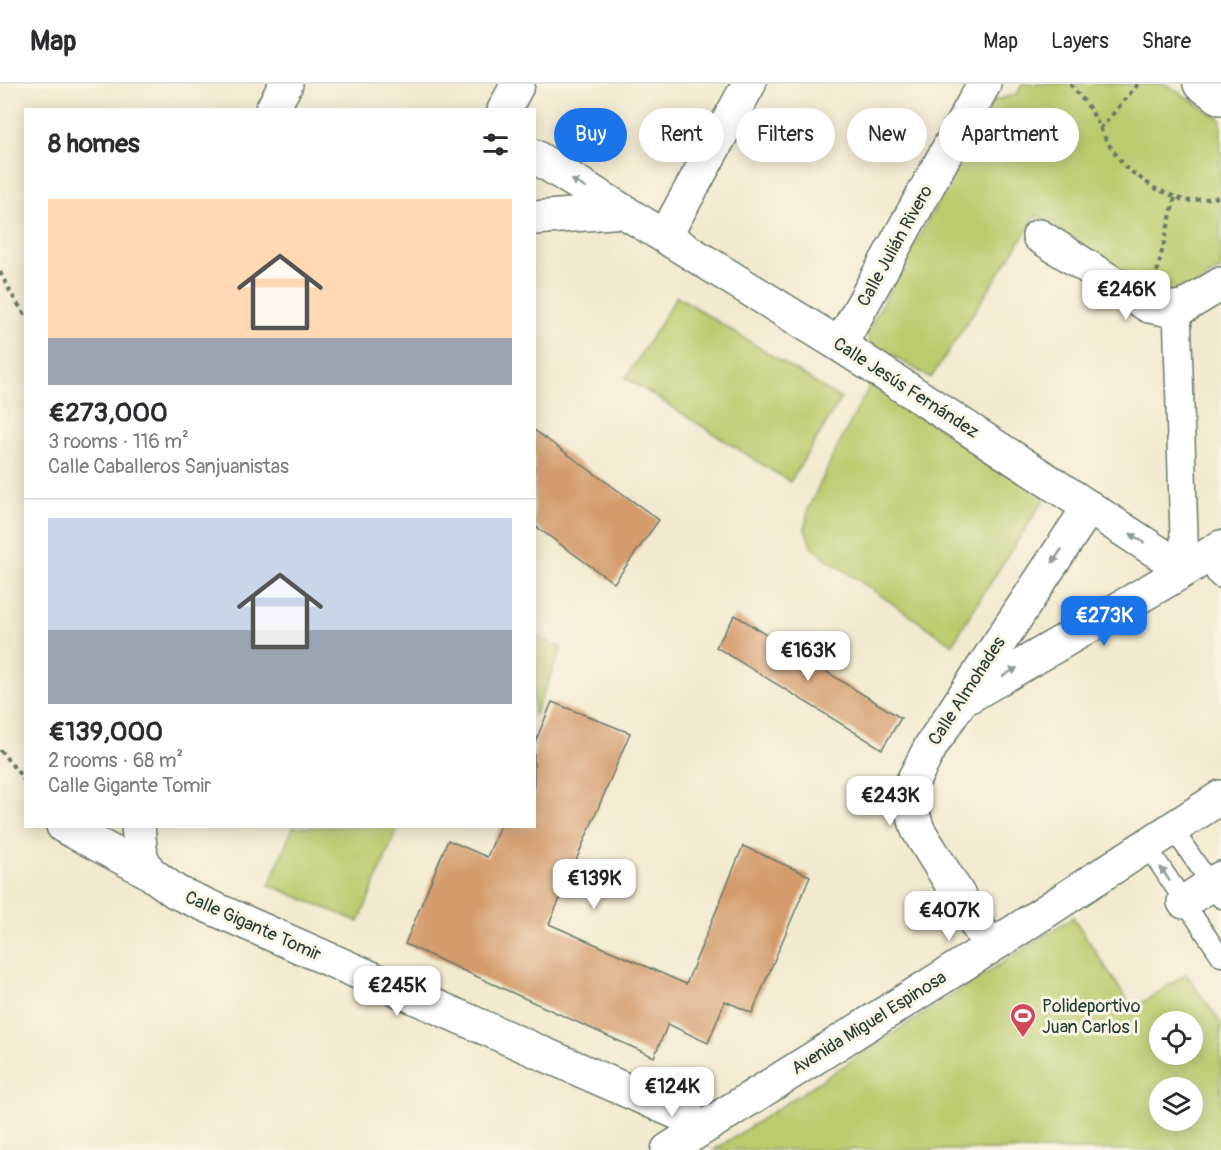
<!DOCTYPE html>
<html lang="en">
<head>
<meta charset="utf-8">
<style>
  :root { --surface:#fff; --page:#f2f2f3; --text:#2b2b33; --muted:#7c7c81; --line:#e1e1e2; --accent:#1a73e8 }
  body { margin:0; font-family:Pangolin,sans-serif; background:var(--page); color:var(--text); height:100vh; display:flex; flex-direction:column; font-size:22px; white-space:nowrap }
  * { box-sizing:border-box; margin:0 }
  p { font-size:20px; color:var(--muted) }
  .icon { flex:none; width:33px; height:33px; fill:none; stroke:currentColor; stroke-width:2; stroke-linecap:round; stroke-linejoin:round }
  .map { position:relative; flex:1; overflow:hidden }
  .sheet { position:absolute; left:24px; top:24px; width:512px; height:720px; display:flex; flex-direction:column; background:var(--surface); border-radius:0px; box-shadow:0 3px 15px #0003 }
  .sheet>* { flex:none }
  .top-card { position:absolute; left:554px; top:24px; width:570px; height:54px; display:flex; gap:12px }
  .fabs { position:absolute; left:1149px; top:927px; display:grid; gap:12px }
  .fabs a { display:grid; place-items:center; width:54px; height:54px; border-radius:50%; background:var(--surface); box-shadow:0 3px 15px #0003; font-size:30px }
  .price { position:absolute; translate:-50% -51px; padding:0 14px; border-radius:12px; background:#fff; color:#222; font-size:20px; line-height:39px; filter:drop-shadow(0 2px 3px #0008) }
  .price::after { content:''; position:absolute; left:50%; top:36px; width:18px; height:14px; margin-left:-9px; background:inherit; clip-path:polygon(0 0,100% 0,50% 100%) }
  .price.selected { background:var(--accent); color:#fff }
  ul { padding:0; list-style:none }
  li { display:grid; align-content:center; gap:12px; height:318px; padding:0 24px }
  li+li { border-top:2px solid var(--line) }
  li span { display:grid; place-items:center; height:186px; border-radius:0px; color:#555 }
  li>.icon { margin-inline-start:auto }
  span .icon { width:108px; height:108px; fill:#fffc; stroke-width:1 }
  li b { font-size:26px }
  h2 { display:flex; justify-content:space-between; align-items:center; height:72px; padding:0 24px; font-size:26px }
  .tag { padding:0 21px; border-radius:27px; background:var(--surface); box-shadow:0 3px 15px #0003; font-size:21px; line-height:54px }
  .tag.selected { background:var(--accent); color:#fff }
  header { display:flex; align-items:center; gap:36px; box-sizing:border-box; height:84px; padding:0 30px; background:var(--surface); border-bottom:2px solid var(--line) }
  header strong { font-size:28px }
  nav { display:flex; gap:33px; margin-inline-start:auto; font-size:21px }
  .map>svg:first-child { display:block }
  .green { fill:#bbcb6d; stroke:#6d8450; stroke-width:1.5; fill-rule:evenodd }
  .building { fill:#d49b6c }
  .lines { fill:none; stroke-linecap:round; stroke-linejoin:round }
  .service-casing { stroke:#697a6b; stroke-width:21 }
  .pedestrian-casing { stroke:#697a6b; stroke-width:30 }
  .minor-casing { stroke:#697a6b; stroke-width:36 }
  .path { stroke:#697a6b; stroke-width:4; stroke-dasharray:4.5 4.5; stroke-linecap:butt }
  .service { stroke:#fff; stroke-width:18 }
  .pedestrian { stroke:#fff; stroke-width:27 }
  .minor { stroke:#fff; stroke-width:33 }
  .oneway { fill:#8f9e9a }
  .labels { text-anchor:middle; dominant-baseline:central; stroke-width:6; stroke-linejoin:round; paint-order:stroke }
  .street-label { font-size:18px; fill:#1f3d34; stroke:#fcf5e5 }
  .poi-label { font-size:18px; fill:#1f3d34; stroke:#fcf5e5; text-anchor:start }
</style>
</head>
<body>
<header>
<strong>Map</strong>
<nav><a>Map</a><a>Layers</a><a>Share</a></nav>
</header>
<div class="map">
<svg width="1221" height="1066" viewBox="0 0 1221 1066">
  <rect width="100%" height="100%" fill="#fcf5e5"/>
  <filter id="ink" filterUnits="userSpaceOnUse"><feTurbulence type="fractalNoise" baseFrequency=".0167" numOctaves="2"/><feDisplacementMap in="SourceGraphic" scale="12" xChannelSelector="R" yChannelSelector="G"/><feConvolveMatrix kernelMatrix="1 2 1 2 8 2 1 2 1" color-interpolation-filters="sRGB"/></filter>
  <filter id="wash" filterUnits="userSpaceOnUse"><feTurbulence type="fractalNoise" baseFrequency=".008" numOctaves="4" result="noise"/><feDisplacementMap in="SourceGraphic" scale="24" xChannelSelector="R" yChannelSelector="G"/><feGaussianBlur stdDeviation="1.35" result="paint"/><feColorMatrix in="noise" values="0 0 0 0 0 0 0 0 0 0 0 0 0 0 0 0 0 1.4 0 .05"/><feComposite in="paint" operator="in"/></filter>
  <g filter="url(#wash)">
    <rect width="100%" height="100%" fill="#f2ead0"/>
    <!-- green -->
    <path class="green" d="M 1022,0 L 1166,0 L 1221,35 L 1221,185 L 1174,213 L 1161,212 L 1037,131 L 931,294 L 869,258 L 867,248 L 993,17 L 1017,10 Z
      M 677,212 L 841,315 L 790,398 L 626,294 Z
      M 870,301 L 1047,411 L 966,537 L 953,561 L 830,477 L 811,462 L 805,445 L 808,425 L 836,366 Z
      M 534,552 L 562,564 L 534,632 Z
      M 293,743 L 398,743 L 359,838 L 269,801 Z
      M 1073,833 L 1133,925 L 1186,890 L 1221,939 L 1221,1066 L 714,1066 ZM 1160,938 L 1192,938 L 1192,970 L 1160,970 ZM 1160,1004 L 1192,1004 L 1192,1036 L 1160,1036 Z"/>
    <g id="blocks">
      <!-- building -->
      <path class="building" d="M 534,346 L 659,436 L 614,499 L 534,441 Z
        M 735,531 L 901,634 L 882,665 L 716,563 Z
        M 552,618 L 630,649 L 549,840 L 686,900 L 743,762 L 810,792 L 752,929 L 725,917 L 708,959 L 668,940 L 654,973 L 405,860 L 448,756 L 487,773 L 500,742 L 534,742 L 534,661 Z"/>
    </g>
  </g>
  <g filter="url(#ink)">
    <use href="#blocks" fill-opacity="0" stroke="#697a6b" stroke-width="1.5"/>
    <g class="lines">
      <defs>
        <path id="service" d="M 1173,745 L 1221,815
          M 1147,762 L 1221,873"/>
        <path id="pedestrian" d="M 1177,224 L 1185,486
          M 1209,471 L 1221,490"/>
        <path id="minor" d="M 1200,0 L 1221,14
          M 272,26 L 286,0
          M 504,26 L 518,0
          M 534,72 L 840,261 L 1185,486
          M 534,134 L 624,127
          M 665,152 L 749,0
          M 1039,152 L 1149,222 L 1165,225 L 1183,223 L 1221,200
          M 840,261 L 984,0
          M 966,614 L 1185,486 L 1221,463
          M 63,742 L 149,788
          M 138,742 L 141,773 L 149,788 L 176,808 L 687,1033 L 703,1044
          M 1184,818 L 1221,794
          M 990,862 L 918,746 L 911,723 L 911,701 L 931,662 L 1089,423
          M 668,1066 L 1003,855 L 1221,713"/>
      </defs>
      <!-- service casing -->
      <use href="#service" class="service-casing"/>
      <!-- pedestrian casing -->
      <use href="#pedestrian" class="pedestrian-casing"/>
      <!-- minor casing -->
      <use href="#minor" class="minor-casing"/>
      <!-- path -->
      <path class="path" d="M 1070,0 L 1091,26 L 1107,58 L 1126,84 L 1156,105 L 1186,117 L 1221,113
        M 1100,45 L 1138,0
        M 0,188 L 12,211 L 26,232
        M 1157,188 L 1175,113
        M 0,666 L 26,698"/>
      <!-- service -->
      <use href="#service" class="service"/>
      <!-- pedestrian -->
      <use href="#pedestrian" class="pedestrian"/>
      <!-- minor -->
      <use href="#minor" class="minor"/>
    </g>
    <!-- one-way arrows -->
    <defs><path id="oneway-solid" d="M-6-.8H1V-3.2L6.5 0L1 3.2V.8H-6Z" transform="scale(1.5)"/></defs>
    <g class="oneway">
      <use href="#oneway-solid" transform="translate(579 100) rotate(-149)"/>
      <use href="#oneway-solid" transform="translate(1137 454) rotate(-147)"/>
      <use href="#oneway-solid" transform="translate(1057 472) rotate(124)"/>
      <use href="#oneway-solid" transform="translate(1010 588) rotate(-30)"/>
      <use href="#oneway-solid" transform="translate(1165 790) rotate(-124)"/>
    </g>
  </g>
  <!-- icons -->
  <defs>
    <symbol id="stadium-pin" viewBox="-11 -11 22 30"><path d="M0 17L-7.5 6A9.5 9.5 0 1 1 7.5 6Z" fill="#d1495b" stroke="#fcf5e5"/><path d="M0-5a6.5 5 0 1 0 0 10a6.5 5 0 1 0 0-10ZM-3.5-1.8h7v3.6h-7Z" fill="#fff"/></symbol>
  </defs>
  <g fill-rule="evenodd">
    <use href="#stadium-pin" x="1008" y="917" width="30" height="40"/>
  </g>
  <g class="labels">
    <!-- street labels -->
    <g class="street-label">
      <text transform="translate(895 162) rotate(-61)">Calle Julián Rivero</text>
      <text transform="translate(906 304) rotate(33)">Calle Jesús Fernández</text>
      <text transform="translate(967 607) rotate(-57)">Calle Almohades</text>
      <text transform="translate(253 842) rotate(24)">Calle Gigante Tomir</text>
      <text transform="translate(869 939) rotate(-32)">Avenida Miguel Espinosa</text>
    </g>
    <!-- poi labels -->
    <g class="poi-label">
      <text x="1042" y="922">Polideportivo<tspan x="1042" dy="21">Juan Carlos I</tspan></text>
    </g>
  </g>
</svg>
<div class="fabs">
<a><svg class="icon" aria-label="locate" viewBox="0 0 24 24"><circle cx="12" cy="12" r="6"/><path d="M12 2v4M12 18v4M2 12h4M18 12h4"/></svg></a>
<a><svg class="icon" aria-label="layers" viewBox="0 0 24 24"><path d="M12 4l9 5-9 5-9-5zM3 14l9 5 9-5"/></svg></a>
</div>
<b class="price" style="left:1126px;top:237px">€246K</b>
<b class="price selected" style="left:1104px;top:563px">€273K</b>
<b class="price" style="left:808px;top:598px">€163K</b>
<b class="price" style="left:890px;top:743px">€243K</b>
<b class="price" style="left:594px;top:826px">€139K</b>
<b class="price" style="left:949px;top:858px">€407K</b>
<b class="price" style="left:397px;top:933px">€245K</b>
<b class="price" style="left:672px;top:1034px">€124K</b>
<div class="top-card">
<a class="tag selected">Buy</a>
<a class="tag">Rent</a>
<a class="tag">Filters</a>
<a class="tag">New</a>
<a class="tag">Apartment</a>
</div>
<section class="sheet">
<h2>8 homes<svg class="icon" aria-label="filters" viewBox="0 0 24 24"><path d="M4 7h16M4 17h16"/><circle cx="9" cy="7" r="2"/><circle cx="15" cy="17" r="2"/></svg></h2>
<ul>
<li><span style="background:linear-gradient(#ffd9b3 75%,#9aa5b1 0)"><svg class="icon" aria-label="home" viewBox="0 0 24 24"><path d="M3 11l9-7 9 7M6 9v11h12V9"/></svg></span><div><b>€273,000</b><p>3 rooms · 116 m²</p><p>Calle Caballeros Sanjuanistas</p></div></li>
<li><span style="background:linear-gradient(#c9d6e8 60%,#9aa5b1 0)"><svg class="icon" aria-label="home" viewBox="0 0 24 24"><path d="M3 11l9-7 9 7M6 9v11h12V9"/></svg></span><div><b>€139,000</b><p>2 rooms · 68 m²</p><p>Calle Gigante Tomir</p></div></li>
</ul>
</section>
</div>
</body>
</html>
